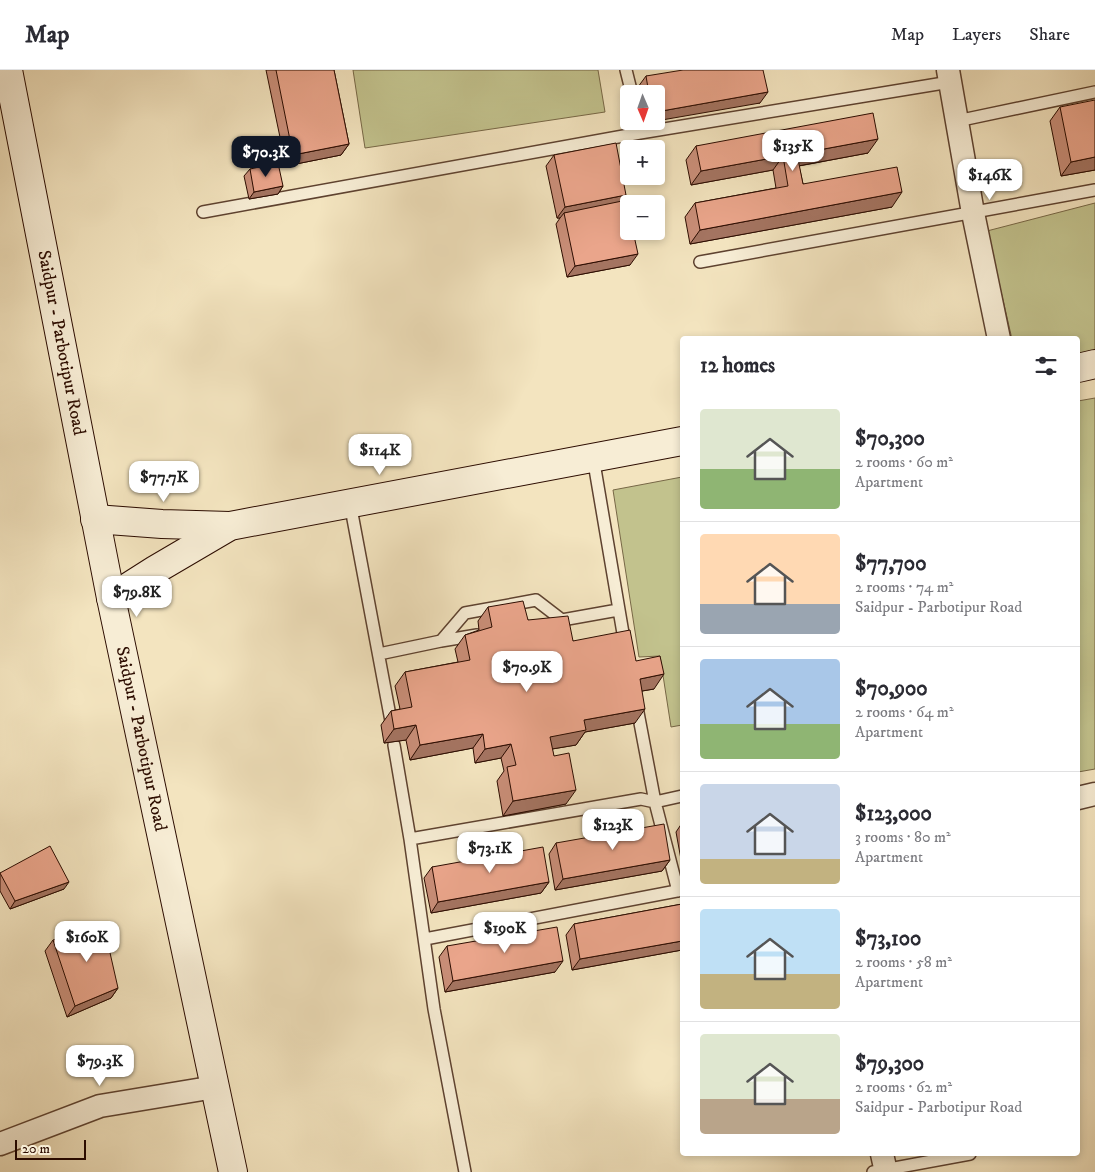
<!DOCTYPE html>
<html lang="en">
<head>
<meta charset="utf-8">
<style>
  :root { --surface:#fff; --page:#f2f2f3; --text:#2b2b33; --muted:#7c7c81; --line:#e1e1e2; --accent:#111827 }
  body { margin:0; font-family:"IM FELL DW Pica",serif; background:var(--page); color:var(--text); height:100vh; display:flex; flex-direction:column; font-size:19px; white-space:nowrap }
  * { box-sizing:border-box; margin:0 }
  p { font-size:16px; color:var(--muted) }
  .icon { flex:none; width:28px; height:28px; fill:none; stroke:currentColor; stroke-width:2; stroke-linecap:round; stroke-linejoin:round }
  .map { position:relative; flex:1; overflow:hidden }
  .side { position:absolute; left:680px; top:266px; width:400px; height:820px; display:flex; flex-direction:column; background:var(--surface); border-radius:5px; box-shadow:0 2px 8px #0003 }
  .side>* { flex:none }
  .needle { width:32px; rotate:178deg }
  .buttons { position:absolute; left:620px; top:15px; display:grid; gap:10px }
  .buttons a { display:grid; place-items:center; width:45px; height:45px; border-radius:5px; background:var(--surface); box-shadow:0 2px 8px #0003; font-size:25px }
  .scale { position:absolute; left:15px; bottom:12px; width:71px; box-sizing:border-box; padding-left:5px; border:2px solid #2c0c00; border-top:0; font-size:14px; line-height:18px; white-space:nowrap; color:#2c0c00; -webkit-text-stroke:4px #f7edd5; paint-order:stroke }
  .price { position:absolute; translate:-50% -42px; padding:0 11px; border-radius:10px; background:#fff; color:#222; font-size:16px; line-height:32px; filter:drop-shadow(0 1px 2px #0008) }
  .price::after { content:''; position:absolute; left:50%; top:30px; width:15px; height:11px; margin-left:-8px; background:inherit; clip-path:polygon(0 0,100% 0,50% 100%) }
  .price.current { background:var(--accent); color:#fff }
  ul { padding:0; list-style:none }
  li { display:flex; align-items:center; gap:15px; height:125px; padding:0 20px }
  li+li { border-top:1px solid var(--line) }
  li span { display:grid; place-items:center; flex:none; width:140px; height:100px; border-radius:5px; color:#555 }
  li>.icon { margin-inline-start:auto }
  span .icon { width:60px; height:60px; fill:#fffc; stroke-width:1 }
  li b { font-size:21px }
  h2 { display:flex; justify-content:space-between; align-items:center; height:60px; padding:0 20px; font-size:21px }
  header { display:flex; align-items:center; gap:30px; box-sizing:border-box; height:70px; padding:0 25px; background:var(--surface); border-bottom:1px solid var(--line) }
  header strong { font-size:24px }
  nav { display:flex; gap:28px; margin-inline-start:auto; font-size:18px }
  .map>svg:first-child { display:block }
  .green { fill:#c2c28d; stroke:#776746 }
  .lines { fill:none; stroke-linecap:round; stroke-linejoin:round }
  .lane-casing { stroke:#5e4230; stroke-width:14 }
  .street-casing { stroke:#5e4230; stroke-width:25 }
  .secondary-casing { stroke:#2c0c00; stroke-width:30 }
  .lane { stroke:#f7edd5; stroke-width:11 }
  .street { stroke:#f7edd5; stroke-width:22 }
  .secondary { stroke:#f7edd5; stroke-width:28 }
  .wall { fill:#c98e78; stroke:#2c0c00 }
  .shaded-wall { fill:#a47461; stroke:#2c0c00 }
  .building { fill:#eaa58b; stroke:#2c0c00 }
  .labels { text-anchor:middle; dominant-baseline:central; stroke-width:4.5; stroke-linejoin:round; paint-order:stroke }
  .street-label { font-size:18px; fill:#2c0c00; stroke:#f7edd5 }
</style>
</head>
<body>
<header>
<strong>Map</strong>
<nav><a>Map</a><a>Layers</a><a>Share</a></nav>
</header>
<div class="map">
<svg width="1095" height="1102" viewBox="0 0 1095 1102">
  <rect width="100%" height="100%" fill="#f3e4bf"/>
  <filter id="stains"><feTurbulence type="fractalNoise" baseFrequency=".004" numOctaves="4"/><feColorMatrix values="0 0 0 0 .2 0 0 0 0 .09 0 0 0 0 .02 0 0 0 .5 -.17"/></filter>
  <radialGradient id="worn" r=".72"><stop offset=".6" stop-color="#630" stop-opacity="0"/><stop offset="1" stop-color="#630" stop-opacity=".3"/></radialGradient>
  <!-- green -->
  <path class="green" d="M 353,0 L 598,0 L 605,42 L 365,78 Z
    M 1095,133 L 1095,280 L 1078,284 L 1078,269 L 1012,269 L 987,161 Z
    M 1095,328 L 1095,699 L 1078,702 L 1078,331 Z
    M 682,407 L 682,655 L 671,657 L 660,586 L 639,587 L 613,420 Z"/>
  <g class="lines">
    <defs>
      <path id="lane" d="M 626,0 L 632,24
        M 957,51 L 1095,22
        M 203,142 L 640,63 L 950,12
        M 700,192 L 1095,120
        M 593,387 L 625,575
        M 350,433 L 391,651
        M 441,571 L 477,565
        M 379,584 L 441,571 L 465,543 L 536,530 L 562,550 L 618,540
        M 636,632 L 655,732 L 678,821
        M 394,675 L 410,769 L 434,939 L 465,1102
        M 410,769 L 641,729 L 655,732 L 682,726
        M 425,869 L 682,820
        M 873,1102 L 970,1084"/>
      <path id="street" d="M 948,0 L 973,143 L 999,269
        M 1078,728 L 1095,724
        M 0,1074 L 100,1036 L 215,1017
        M 882,1084 L 886,1102"/>
      <g id="secondary">
        <path id="s1" d="M 8,0 L 111,528 L 233,1102"/>
        <path d="M 1078,298 L 1095,294"/>
        <path d="M 95,449 L 162,454 L 230,456"/>
        <path d="M 111,528 L 155,500 L 230,456 L 682,371"/>
      </g>
    </defs>
    <!-- lane casing -->
    <use href="#lane" class="lane-casing"/>
    <!-- street casing -->
    <use href="#street" class="street-casing"/>
    <!-- secondary casing -->
    <use href="#secondary" class="secondary-casing"/>
    <!-- lane -->
    <use href="#lane" class="lane"/>
    <!-- street -->
    <use href="#street" class="street"/>
    <!-- secondary -->
    <use href="#secondary" class="secondary"/>
  </g>
  <!-- wall -->
  <path class="wall" d="M 266,0 L 334,0 L 349,74 L 341,85 L 286,96 Z
    M 646,6 L 760,33 L 656,24 L 639,24 L 638,17 Z
    M 1060,37 L 1095,100 L 1061,106 L 1050,51 Z
    M 696,76 L 868,83 L 799,96 L 803,114 L 892,137 L 690,174 L 685,147 L 695,133 L 776,118 L 773,100 L 691,115 L 686,90 Z
    M 554,85 L 626,125 L 622,131 L 630,195 L 567,207 L 556,154 L 560,148 L 557,148 L 546,96 Z
    M 250,99 L 283,116 L 278,124 L 249,129 L 244,106 Z
    M 488,537 L 528,550 L 573,571 L 636,591 L 654,619 L 642,621 L 635,653 L 585,662 L 576,675 L 552,679 L 566,734 L 503,746 L 497,711 L 504,701 L 501,688 L 475,693 L 473,678 L 410,690 L 406,670 L 384,673 L 381,655 L 391,641 L 400,639 L 395,616 L 405,602 L 458,592 L 455,579 L 465,565 L 479,560 L 478,551 Z
    M 682,753 L 682,795 L 676,762 Z
    M 556,773 L 670,790 L 662,801 L 555,820 L 549,784 Z
    M 432,797 L 549,812 L 541,823 L 431,843 L 424,808 Z
    M 0,803 L 64,819 L 10,839 L 0,821 Z
    M 682,834 L 682,880 L 572,900 L 566,865 L 574,854 Z
    M 53,870 L 118,918 L 111,928 L 67,947 L 45,881 Z
    M 447,876 L 555,902 L 445,922 L 439,887 Z"/>
  <!-- shaded-wall -->
  <path class="shaded-wall" d="M 768,22 L 760,33 L 656,51 L 656,42 Z
    M 646,51 L 656,51 L 645,53 Z
    M 878,69 L 868,83 L 787,98 L 797,84 Z
    M 349,74 L 341,85 L 286,96 L 293,85 Z
    M 783,86 L 773,100 L 691,115 L 701,101 Z
    M 1095,87 L 1095,100 L 1061,106 L 1071,92 Z
    M 283,116 L 278,124 L 249,129 L 254,122 Z
    M 902,122 L 892,137 L 690,174 L 700,160 Z
    M 626,125 L 618,136 L 564,143 L 560,148 L 557,148 L 565,137 Z
    M 638,184 L 630,195 L 567,207 L 575,196 Z
    M 664,604 L 654,619 L 630,623 L 640,609 Z
    M 645,639 L 635,653 L 585,662 L 576,675 L 540,681 L 550,667 L 584,650 Z
    M 416,655 L 406,670 L 384,673 L 394,659 Z
    M 483,664 L 473,678 L 410,690 L 420,675 Z
    M 511,674 L 501,688 L 475,693 L 485,679 Z
    M 576,720 L 566,734 L 503,746 L 513,731 Z
    M 670,790 L 662,801 L 555,820 L 563,809 Z
    M 69,812 L 64,819 L 10,839 L 15,831 Z
    M 549,812 L 541,823 L 431,843 L 438,832 Z
    M 682,871 L 682,880 L 572,900 L 580,889 Z
    M 563,891 L 555,902 L 445,922 L 453,911 Z
    M 118,918 L 111,928 L 67,947 L 75,936 Z"/>
  <!-- building -->
  <path class="building" d="M 276,0 L 334,0 L 349,74 L 293,85 Z
    M 683,0 L 763,0 L 768,22 L 656,42 L 656,24 L 649,24 L 646,6 Z
    M 1095,30 L 1095,87 L 1071,92 L 1060,37 Z
    M 873,43 L 878,69 L 797,84 L 803,114 L 897,97 L 902,122 L 700,160 L 695,133 L 788,116 L 783,86 L 701,101 L 696,76 Z
    M 616,73 L 626,125 L 565,137 L 554,85 Z
    M 278,93 L 283,116 L 254,122 L 250,99 Z
    M 627,130 L 629,140 L 629,161 L 633,161 L 638,184 L 575,196 L 564,143 Z
    M 523,531 L 528,550 L 568,546 L 573,571 L 630,560 L 636,591 L 660,586 L 664,604 L 640,609 L 645,639 L 584,650 L 586,660 L 550,667 L 554,686 L 569,683 L 576,720 L 513,731 L 507,697 L 516,695 L 511,674 L 485,679 L 483,664 L 420,675 L 416,655 L 394,659 L 391,641 L 412,637 L 405,602 L 470,590 L 465,565 L 492,557 L 488,537 Z
    M 664,754 L 670,790 L 563,809 L 556,773 Z
    M 50,776 L 69,812 L 15,831 L 0,803 Z
    M 543,777 L 549,812 L 438,832 L 432,797 Z
    M 682,834 L 682,871 L 580,889 L 574,854 Z
    M 103,852 L 118,918 L 75,936 L 53,870 Z
    M 557,857 L 563,891 L 453,911 L 447,876 Z"/>
  <g class="labels">
    <!-- street labels -->
    <g class="street-label">
      <text stroke="none"><textPath href="#s1" startOffset="278">Saidpur - Parbotipur Road</textPath></text>
      <text stroke="none"><textPath href="#s1" startOffset="682">Saidpur - Parbotipur Road</textPath></text>
    </g>
  </g>
  <rect width="100%" height="100%" filter="url(#stains)"/>
  <rect width="100%" height="100%" fill="url(#worn)"/>
</svg>
<div class="buttons">
<a><svg class="needle" viewBox="-14 -14 28 28"><path d="M0-13l5 13h-10z" fill="#e53935"/><path d="M0 13l5-13h-10z" fill="#7c7c81"/></svg></a>
<a>+</a>
<a>−</a>
</div>
<div class="scale">20 m</div>
<b class="price" style="left:793px;top:102px">$135K</b>
<b class="price current" style="left:266px;top:108px">$70.3K</b>
<b class="price" style="left:990px;top:131px">$146K</b>
<b class="price" style="left:380px;top:406px">$114K</b>
<b class="price" style="left:164px;top:433px">$77.7K</b>
<b class="price" style="left:137px;top:548px">$79.8K</b>
<b class="price" style="left:527px;top:623px">$70.9K</b>
<b class="price" style="left:613px;top:781px">$123K</b>
<b class="price" style="left:490px;top:804px">$73.1K</b>
<b class="price" style="left:505px;top:884px">$190K</b>
<b class="price" style="left:87px;top:893px">$160K</b>
<b class="price" style="left:100px;top:1017px">$79.3K</b>
<section class="side">
<h2>12 homes<svg class="icon" aria-label="filters" viewBox="0 0 24 24"><path d="M4 7h16M4 17h16"/><circle cx="9" cy="7" r="2"/><circle cx="15" cy="17" r="2"/></svg></h2>
<ul>
<li><span style="background:linear-gradient(#dfe7d0 60%,#8fb573 0)"><svg class="icon" aria-label="home" viewBox="0 0 24 24"><path d="M3 11l9-7 9 7M6 9v11h12V9"/></svg></span><div><b>$70,300</b><p>2 rooms · 60 m²</p><p>Apartment</p></div></li>
<li><span style="background:linear-gradient(#ffd9b3 70%,#9aa5b1 0)"><svg class="icon" aria-label="home" viewBox="0 0 24 24"><path d="M3 11l9-7 9 7M6 9v11h12V9"/></svg></span><div><b>$77,700</b><p>2 rooms · 74 m²</p><p>Saidpur - Parbotipur Road</p></div></li>
<li><span style="background:linear-gradient(#a9c7e8 65%,#8fb573 0)"><svg class="icon" aria-label="home" viewBox="0 0 24 24"><path d="M3 11l9-7 9 7M6 9v11h12V9"/></svg></span><div><b>$70,900</b><p>2 rooms · 64 m²</p><p>Apartment</p></div></li>
<li><span style="background:linear-gradient(#c9d6e8 75%,#c2b280 0)"><svg class="icon" aria-label="home" viewBox="0 0 24 24"><path d="M3 11l9-7 9 7M6 9v11h12V9"/></svg></span><div><b>$123,000</b><p>3 rooms · 80 m²</p><p>Apartment</p></div></li>
<li><span style="background:linear-gradient(#bfe0f5 65%,#c2b280 0)"><svg class="icon" aria-label="home" viewBox="0 0 24 24"><path d="M3 11l9-7 9 7M6 9v11h12V9"/></svg></span><div><b>$73,100</b><p>2 rooms · 58 m²</p><p>Apartment</p></div></li>
<li><span style="background:linear-gradient(#dfe7d0 65%,#b9a48a 0)"><svg class="icon" aria-label="home" viewBox="0 0 24 24"><path d="M3 11l9-7 9 7M6 9v11h12V9"/></svg></span><div><b>$79,300</b><p>2 rooms · 62 m²</p><p>Saidpur - Parbotipur Road</p></div></li>
</ul>
</section>
</div>
</body>
</html>
